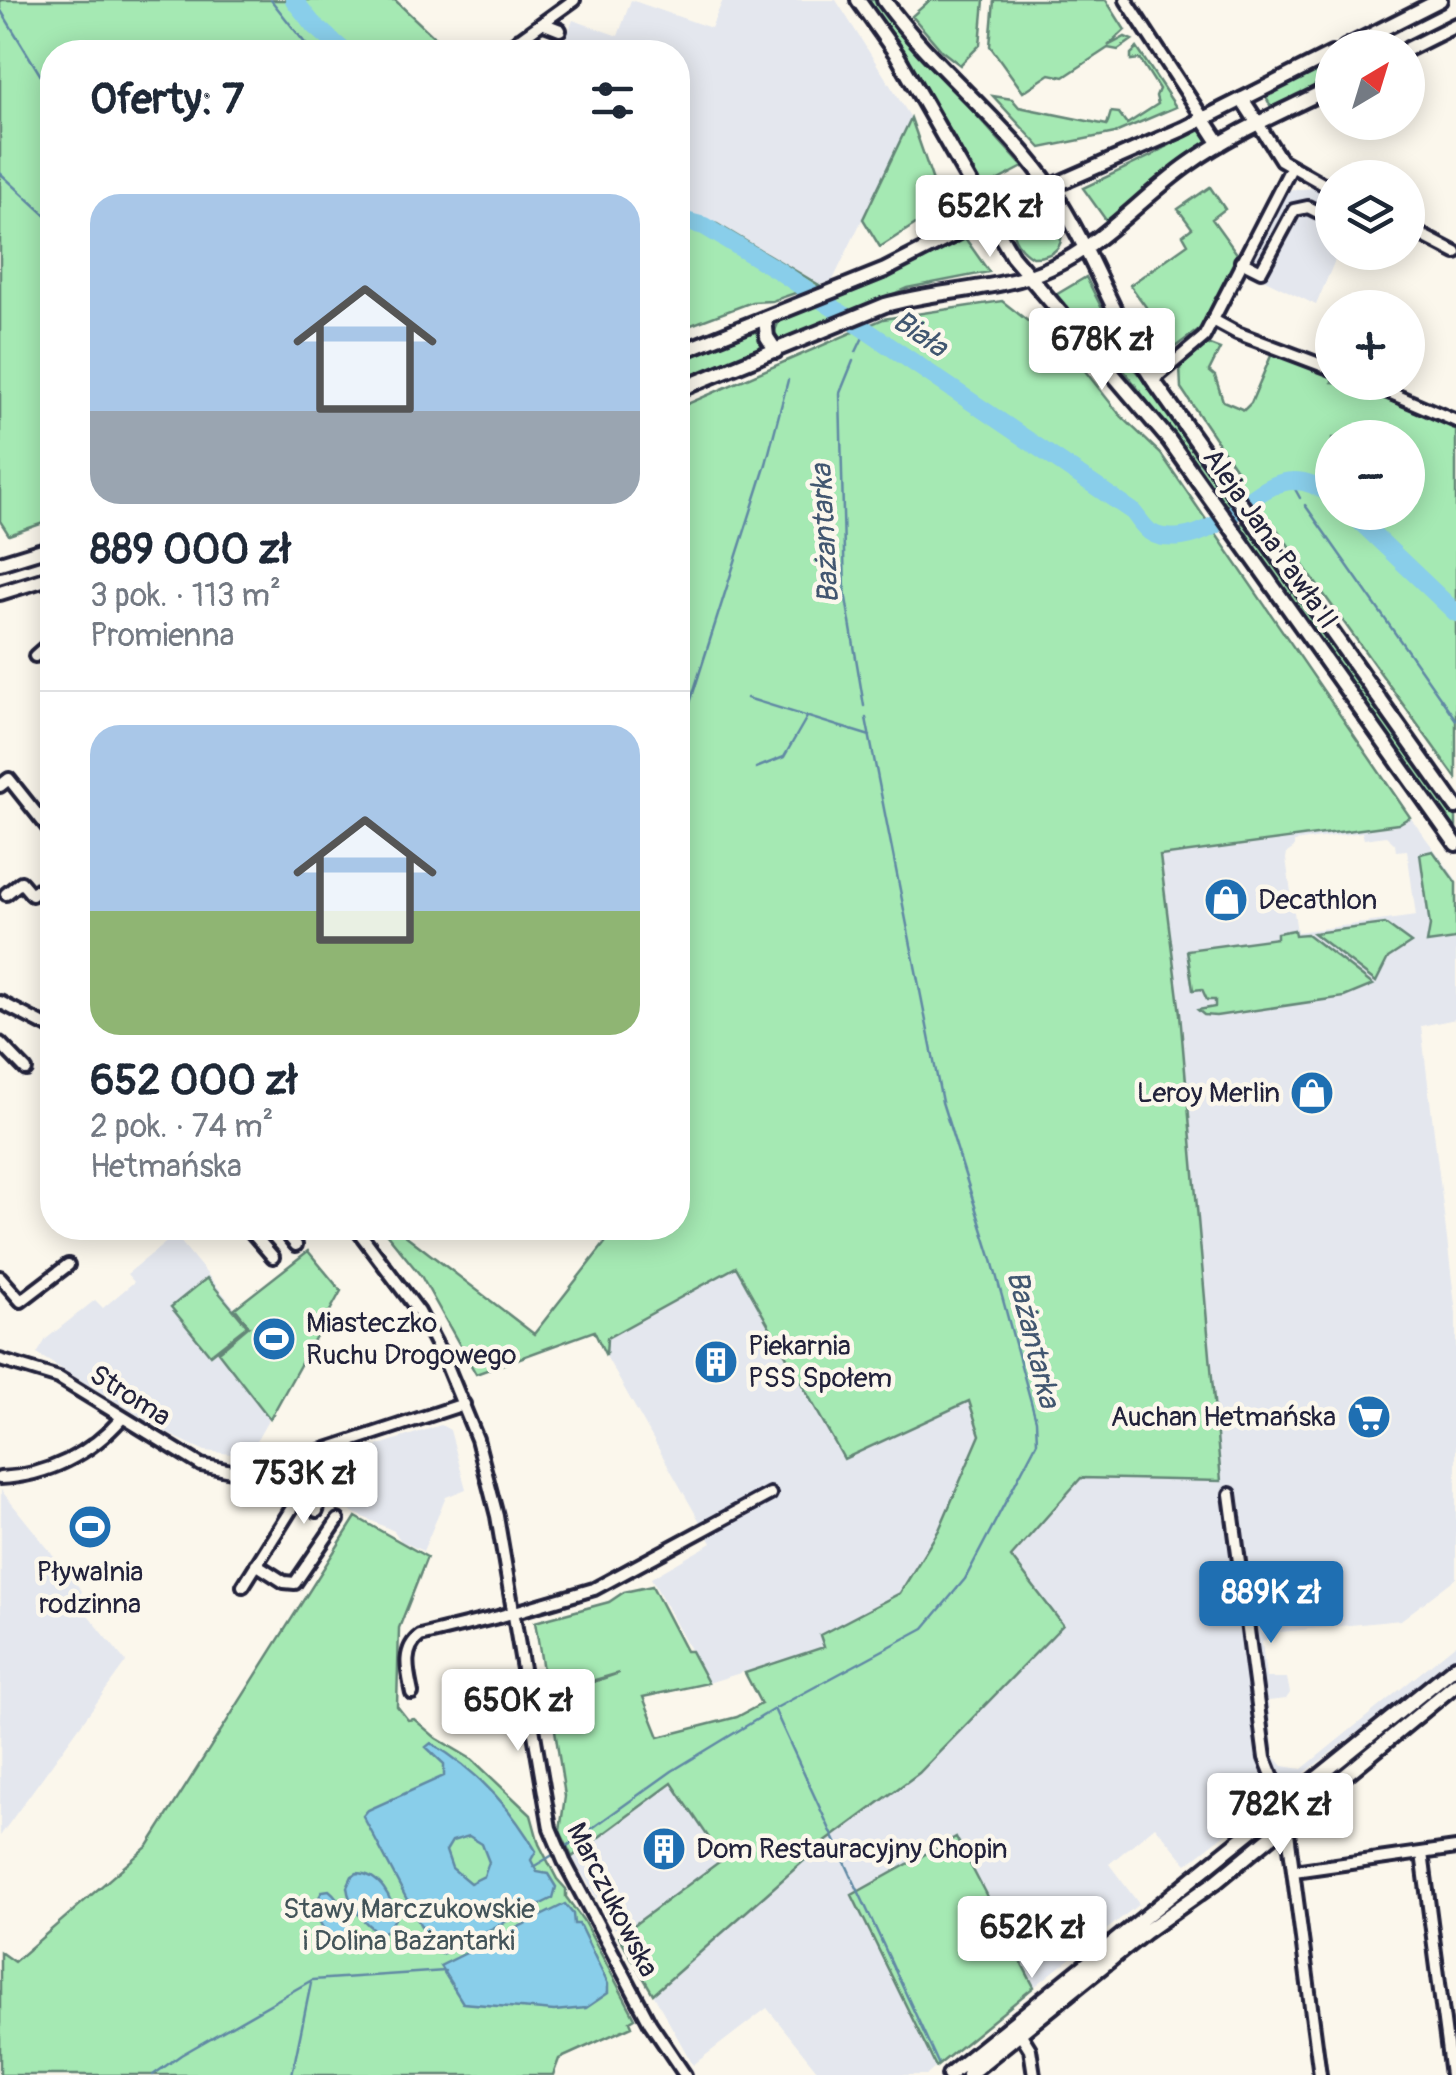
<!DOCTYPE html>
<html lang="pl">
<head>
<meta charset="utf-8">
<style>
  :root { --surface:#fff; --page:#f6f6f7; --text:#1f2937; --muted:#747a83; --line:#e0e1e3; --accent:#1f6fb2 }
  body { margin:0; font-family:Pangolin,sans-serif; background:var(--page); color:var(--text); height:100vh; display:flex; flex-direction:column; font-size:38px; white-space:nowrap }
  * { box-sizing:border-box; margin:0 }
  p { font-size:32px; color:var(--muted) }
  .icon { flex:none; width:55px; height:55px; fill:none; stroke:currentColor; stroke-width:2; stroke-linecap:round; stroke-linejoin:round }
  .map { position:relative; flex:1; overflow:hidden }
  .drawer { position:absolute; left:40px; top:40px; width:650px; height:1200px; display:flex; flex-direction:column; background:var(--surface); border-radius:40px; box-shadow:0 5px 25px #0003 }
  .drawer>* { flex:none }
  .needle { width:65px; rotate:38deg }
  .tools { position:absolute; left:1315px; top:30px; display:grid; gap:20px }
  .tools a { display:grid; place-items:center; width:110px; height:110px; border-radius:50%; background:var(--surface); box-shadow:0 5px 25px #0003; font-size:50px }
  .price { position:absolute; translate:-50% -85px; padding:0 22px; border-radius:10px; background:#fff; color:#222; font-size:32px; line-height:65px; filter:drop-shadow(0 2px 5px #0008) }
  .price::after { content:''; position:absolute; left:50%; top:60px; width:30px; height:22px; margin-left:-15px; background:inherit; clip-path:polygon(0 0,100% 0,50% 100%) }
  .price.selected { background:var(--accent); color:#fff }
  ul { padding:0; list-style:none }
  li { display:grid; align-content:center; gap:20px; height:530px; padding:0 50px }
  li+li { border-top:2px solid var(--line) }
  li span { display:grid; place-items:center; height:310px; border-radius:30px; color:#555 }
  li>.icon { margin-inline-start:auto }
  span .icon { width:180px; height:180px; fill:#fffc; stroke-width:1 }
  li b { font-size:42px }
  h2 { display:flex; justify-content:space-between; align-items:center; height:120px; padding:0 50px; font-size:42px }
  .map>svg:first-child { display:block }
  .built { fill:#e4e7ee; fill-rule:evenodd }
  .green { fill:#a5e9b3; stroke:#648677; stroke-width:2.5 }
  .water { fill:#89ceea; stroke:#6089a4; stroke-width:2.5; fill-rule:evenodd }
  .lines { fill:none; stroke-linecap:round; stroke-linejoin:round }
  .stream { stroke:#6089a4; stroke-width:2.5 }
  .river { stroke:#89ceea; stroke-width:18 }
  .minor-casing { stroke:#22223b; stroke-width:18 }
  .major-casing { stroke:#22223b; stroke-width:20 }
  .minor { stroke:#fbf7ec; stroke-width:10 }
  .major { stroke:#fbf7ec; stroke-width:12 }
  .labels { text-anchor:middle; dominant-baseline:central; stroke-width:9; stroke-linejoin:round; paint-order:stroke }
  .street-label { font-size:28px; fill:#22223b; stroke:#fbf7ec }
  .poi-label { font-size:28px; fill:#22223b; stroke:#fbf7ec; text-anchor:start }
  .park-label { font-size:28px; fill:#435459; stroke:#fbf7ec }
  .water-label { font-size:30px; font-style:italic; fill:#415670; stroke:#fbf7ec }
</style>
</head>
<body>
<div class="map">
<svg width="1456" height="2075" viewBox="0 0 1456 2075">
  <rect width="100%" height="100%" fill="#fbf7ec"/>
  <filter id="ink" filterUnits="userSpaceOnUse"><feTurbulence type="fractalNoise" baseFrequency=".01" numOctaves="2"/><feDisplacementMap in="SourceGraphic" scale="20" xChannelSelector="R" yChannelSelector="G"/><feConvolveMatrix kernelMatrix="1 2 1 2 8 2 1 2 1" color-interpolation-filters="sRGB"/></filter>
  <g filter="url(#ink)">
    <!-- built -->
    <path class="built" d="M 631,0 L 711,28 L 723,0 L 836,0 L 911,118 L 833,280 L 819,285 L 717,224 L 678,213 L 678,52 L 561,52 L 573,20 L 618,36 Z
      M 1315,188 L 1332,197 L 1332,252 L 1338,253 L 1316,305 L 1247,271 L 1287,190 Z
      M 1410,817 L 1456,879 L 1456,1019 L 1421,1026 L 1456,1313 L 1456,1578 L 1401,1620 L 1280,1632 L 1262,1642 L 1266,1678 L 1287,1678 L 1290,1693 L 1286,1699 L 1268,1701 L 1274,1756 L 1283,1766 L 1302,1769 L 1456,1644 L 1456,1656 L 1187,1864 L 1155,1826 L 1109,1864 L 1139,1904 L 1034,1987 L 956,1837 L 853,1895 L 936,2067 L 927,2075 L 821,2075 L 767,2008 L 693,2065 L 653,1994 L 824,1843 L 919,1773 L 1062,1625 L 1011,1557 L 1081,1477 L 1221,1480 L 1180,1014 L 1160,855 L 1398,824 ZM 1362,832 L 1364,839 L 1386,836 L 1395,844 L 1396,851 L 1407,850 L 1416,916 L 1297,932 L 1286,859 L 1287,853 L 1294,848 L 1294,842 Z
      M 175,1235 L 235,1308 L 308,1251 L 341,1291 L 248,1456 L 205,1451 L 171,1435 L 37,1354 L 46,1339 L 95,1300 L 103,1308 L 134,1282 L 127,1274 Z
      M 737,1266 L 844,1458 L 969,1400 L 980,1435 L 939,1530 L 900,1593 L 820,1635 L 824,1647 L 708,1683 L 651,1578 L 712,1543 L 606,1356 L 606,1338 Z
      M 441,1425 L 450,1430 L 466,1489 L 446,1497 L 423,1551 L 401,1541 L 394,1531 L 348,1510 L 337,1499 L 318,1488 L 315,1466 Z
      M 1,1490 L 82,1591 L 77,1601 L 126,1662 L 0,1836 Z
      M 672,1783 L 723,1859 L 619,1936 L 572,1857 Z"/>
    <!-- green -->
    <path class="green" d="M 0,0 L 395,0 L 450,52 L 52,52 L 52,520 L 9,535 L 0,521 Z
      M 866,0 L 877,0 L 905,36 L 1023,167 L 983,188 L 899,42 Z
      M 930,0 L 984,0 L 980,45 L 960,65 L 942,51 L 912,16 Z
      M 994,0 L 1106,0 L 1125,30 L 1108,46 L 1125,37 L 1132,40 L 1118,50 L 1108,48 L 1064,77 L 1050,74 L 1023,92 L 990,46 Z
      M 1137,48 L 1176,107 L 1115,133 L 1041,148 L 993,96 L 1012,99 L 1019,107 L 1107,125 L 1111,112 L 1119,113 L 1127,124 L 1158,104 L 1156,96 L 1159,89 L 1140,59 L 1131,60 L 1131,54 Z
      M 1332,60 L 1332,75 L 1273,111 L 1264,93 Z
      M 911,118 L 942,207 L 880,247 L 863,219 Z
      M 1201,127 L 1211,142 L 1108,223 L 1083,188 L 1151,156 Z
      M 1210,187 L 1225,209 L 1212,219 L 1238,255 L 1202,327 L 1175,347 L 1130,285 L 1188,244 L 1183,235 L 1192,228 L 1178,209 Z
      M 1041,207 C 1069,223 1070,258 1032,257 C 1017,248 1006,231 1018,216 Z
      M 678,213 L 717,224 L 819,285 L 772,301 L 752,302 L 678,330 Z
      M 965,238 L 989,272 L 907,288 L 787,341 L 780,340 L 774,333 L 779,321 L 886,278 Z
      M 1086,277 L 1130,364 L 1172,415 L 1232,501 L 1226,507 L 1127,374 L 1054,296 Z
      M 1002,301 L 1074,357 L 1120,415 L 1161,454 L 1410,817 L 1398,824 L 1160,856 L 1180,1014 L 1221,1481 L 1081,1478 L 1011,1557 L 1063,1625 L 919,1773 L 824,1843 L 653,1994 L 619,1936 L 723,1859 L 672,1783 L 572,1857 L 560,1831 L 565,1796 L 550,1697 L 619,1673 L 547,1694 L 535,1622 L 609,1602 L 624,1592 L 652,1586 L 686,1651 L 691,1651 L 708,1683 L 643,1697 L 659,1737 L 737,1717 L 761,1704 L 745,1673 L 824,1647 L 820,1635 L 900,1593 L 939,1530 L 980,1435 L 969,1401 L 844,1459 L 736,1267 L 607,1338 L 606,1356 L 594,1331 L 476,1374 L 421,1276 L 382,1228 L 396,1228 L 534,1334 L 605,1243 L 587,1228 L 678,1228 L 678,408 L 883,319 Z
      M 761,328 L 761,339 L 769,347 L 678,383 L 678,360 Z
      M 1207,344 L 1220,349 L 1209,371 L 1215,376 L 1223,401 L 1244,410 L 1251,403 L 1273,351 L 1332,376 L 1332,382 L 1348,383 L 1456,428 L 1456,604 L 1358,513 L 1408,512 L 1408,438 L 1332,438 L 1332,489 C 1293,471 1283,472 1248,497 L 1240,487 L 1237,471 L 1181,388 L 1180,367 Z
      M 1285,480 C 1304,480 1319,484 1332,497 L 1332,512 L 1349,513 L 1456,616 L 1456,778 L 1276,528 L 1261,518 L 1251,502 L 1271,486 Z
      M 1246,521 L 1456,817 L 1456,834 L 1238,526 Z
      M 1433,851 L 1456,883 L 1456,939 L 1427,943 L 1430,926 L 1420,854 Z
      M 1385,924 L 1411,943 L 1388,958 L 1376,982 L 1313,933 Z
      M 1294,930 L 1295,935 L 1307,934 L 1373,985 L 1344,997 L 1216,1016 L 1204,1015 L 1198,1010 L 1215,1007 L 1215,1000 L 1207,1000 L 1202,989 L 1193,990 L 1187,950 L 1277,938 L 1277,933 Z
      M 308,1251 L 341,1291 L 270,1419 L 218,1352 L 249,1326 L 235,1308 Z
      M 207,1278 L 247,1326 L 210,1355 L 171,1307 Z
      M 356,1517 L 427,1557 L 399,1628 L 397,1706 L 408,1720 L 414,1719 L 436,1738 L 473,1760 L 531,1815 L 539,1844 L 557,1879 L 566,1889 L 566,1897 L 583,1920 L 635,2018 L 630,2021 L 632,2026 L 559,2059 L 553,2075 L 0,2075 L 0,1952 L 14,1962 L 148,1846 Z
      M 956,1837 L 1034,1987 L 936,2067 L 852,1895 Z"/>
    <!-- water -->
    <path class="water" d="M 431,1743 C 475,1769 510,1806 536,1851 L 531,1860 L 537,1872 L 548,1874 L 556,1887 L 553,1898 L 441,1954 L 433,1949 L 363,1816 L 368,1810 L 444,1776 L 444,1764 L 426,1747 ZM 469,1836 L 482,1844 L 489,1862 L 484,1876 L 470,1883 L 452,1868 L 446,1851 L 452,1841 Z
      M 357,1873 C 380,1874 393,1898 395,1919 L 388,1930 L 380,1933 C 364,1925 349,1905 347,1887 L 352,1876 Z
      M 329,1890 C 343,1901 349,1923 352,1940 L 345,1945 C 323,1939 308,1909 323,1891 Z
      M 565,1904 L 573,1914 L 574,1924 L 579,1924 L 608,1984 L 608,1993 L 586,2008 L 554,2011 L 463,2003 L 440,1966 Z"/>
    <g class="lines">
      <!-- stream -->
      <path class="stream" d="M 271,0 L 312,52
        M 0,9 L 52,94
        M 0,173 L 52,221
        M 856,352 L 865,333
        M 853,361 L 840,393 L 845,592 L 864,706
        M 1290,480 L 1300,498
        M 1305,505 L 1456,720
        M 747,698 L 870,736
        M 682,728 L 766,464 L 788,380
        M 756,768 L 784,757 L 807,717
        M 775,1711 L 938,2063
        M 563,1849 L 672,1771 L 774,1709 L 924,1628 L 965,1579 L 1037,1442 L 1036,1420 L 992,1260 L 942,1102 L 866,718
        M 533,1867 L 556,1853
        M 153,2075 L 181,2055 L 312,1980 L 445,1971
        M 292,2075 L 311,1983"/>
      <!-- river -->
      <path class="river" d="M 294,0 L 312,23 L 345,52
        M 678,219 L 704,226 L 779,271 L 1132,511 C 1138,517 1144,529 1152,533 C 1160,538 1173,538 1182,537 C 1242,529 1270,448 1332,496
        M 1350,512 L 1456,613"/>
      <defs>
        <path id="minor" d="M 1126,0 L 1203,118
          M 542,23 L 560,30
          M 519,39 L 553,52
          M 502,52 L 574,0
          M 1259,125 L 1281,160 L 1332,189
          M 1408,228 L 1456,253
          M 1241,261 L 1261,271 L 1294,210 L 1308,207 L 1332,219
          M 1213,320 L 1237,333 L 1332,369
          M 1153,380 L 1204,337 L 1291,168
          M 1365,382 L 1456,421
          M 35,656 L 52,641
          M 0,786 L 9,779 L 52,833
          M 6,894 L 21,882 L 32,895 L 52,877
          M 0,1002 L 52,1029
          M 0,1043 L 26,1070
          M 248,1228 L 273,1257
          M 282,1228 L 296,1245
          M 309,1228 L 310,1228
          M 356,1228 L 419,1312 L 445,1361 L 477,1439 L 497,1516 L 550,1828 L 564,1861 L 650,2023 L 685,2075
          M 0,1277 L 21,1301 L 68,1265
          M 0,1360 L 59,1378 L 201,1465 L 237,1472 L 275,1466 L 464,1404
          M 0,1478 C 47,1476 91,1454 122,1418
          M 303,1491 L 319,1501 L 317,1511
          M 1230,1494 L 1265,1758 L 1284,1805
          M 256,1564 L 284,1582 L 295,1583 L 338,1520
          M 243,1586 L 305,1487 L 299,1457
          M 412,1693 C 408,1673 401,1650 420,1636 L 498,1617 L 594,1589 L 770,1494
          M 1287,1825 L 1320,2075
          M 1422,1853 L 1451,2075
          M 1294,1871 L 1456,1848
          M 1020,2033 L 1030,2049 L 1034,2075"/>
        <path id="major" d="M 858,0 L 897,55 L 1012,256 L 1169,440 L 1456,844
          M 884,0 C 933,69 1005,120 1052,190 C 1092,250 1114,320 1153,380 L 1456,807
          M 1345,48 L 1440,0
          M 1408,49 L 1456,25
          M 1242,99 L 1259,125
          M 1203,118 L 1220,144
          M 765,319 L 767,337 L 776,351
          M 678,353 L 885,270 L 1032,195 L 1183,129 L 1332,54
          M 678,390 L 885,305 C 936,290 1004,290 1050,268 C 1105,243 1141,197 1190,163 C 1233,132 1285,111 1332,87
          M 0,563 L 52,547
          M 0,593 L 52,577
          M 949,2075 L 1456,1666
          M 968,2075 L 1145,1932 L 1217,1881 L 1456,1684"/>
      </defs>
      <!-- minor casing -->
      <use href="#minor" class="minor-casing"/>
      <!-- major casing -->
      <use href="#major" class="major-casing"/>
      <!-- minor -->
      <use href="#minor" class="minor"/>
      <!-- major -->
      <use href="#major" class="major"/>
    </g>
  </g>
  <!-- icons -->
  <defs>
    <symbol id="shop-disc" viewBox="-11 -11 22 22"><circle r="9.5" fill="#1f6fb2" stroke="#fbf7ec"/><path d="M-5-2.5h2.3a2.7 3.5 0 0 1 5.4 0H5L5.5 6h-11ZM-1.5-2.5h3a1.5 2.3 0 0 0-3 0Z" fill="#fff"/></symbol>
    <symbol id="stadium-disc" viewBox="-11 -11 22 22"><circle r="9.5" fill="#1f6fb2" stroke="#fbf7ec"/><path d="M0-5a6.5 5 0 1 0 0 10a6.5 5 0 1 0 0-10ZM-3.5-1.8h7v3.6h-7Z" fill="#fff"/></symbol>
    <symbol id="building-disc" viewBox="-11 -11 22 22"><circle r="9.5" fill="#1f6fb2" stroke="#fbf7ec"/><path d="M-4-6H4V6H1V3H-1V6H-4ZM-2.5-4.3h1.7v1.8h-1.7ZM.8-4.3h1.7v1.8H.8ZM-2.5-1h1.7V.8h-1.7ZM.8-1h1.7V.8H.8Z" fill="#fff"/></symbol>
    <symbol id="supermarket-disc" viewBox="-11 -11 22 22"><circle r="9.5" fill="#1f6fb2" stroke="#fbf7ec"/><path d="M-6-5.5h2.5l.6 2H6L4.5 2H-2.5L-4.4-4H-6ZM-1.5 3.2a1.3 1.3 0 1 0 .1 0ZM3 3.2a1.3 1.3 0 1 0 .1 0Z" fill="#fff"/></symbol>
  </defs>
  <g fill-rule="evenodd">
    <use href="#shop-disc" x="1201" y="875" width="50" height="50"/>
    <use href="#shop-disc" x="1287" y="1068" width="50" height="50"/>
    <use href="#stadium-disc" x="249" y="1314" width="50" height="50"/>
    <use href="#building-disc" x="691" y="1337" width="50" height="50"/>
    <use href="#supermarket-disc" x="1344" y="1392" width="50" height="50"/>
    <use href="#stadium-disc" x="65" y="1502" width="50" height="50"/>
    <use href="#building-disc" x="639" y="1824" width="50" height="50"/>
  </g>
  <g class="labels">
    <!-- street labels -->
    <g class="street-label">
      <text transform="translate(1270 539) rotate(55)">Aleja Jana Pawła II</text>
      <text transform="translate(130 1396) rotate(32)">Stroma</text>
      <text transform="translate(612 1900) rotate(63)">Marczukowska</text>
    </g>
    <!-- poi labels -->
    <g class="poi-label">
      <text x="1258" y="900">Decathlon</text>
      <text x="1280" y="1093" text-anchor="end">Leroy Merlin</text>
      <text x="306" y="1323">Miasteczko<tspan x="306" dy="32">Ruchu Drogowego</tspan></text>
      <text x="748" y="1346">Piekarnia<tspan x="748" dy="32">PSS Społem</tspan></text>
      <text x="1336" y="1417" text-anchor="end">Auchan Hetmańska</text>
      <text x="90" y="1572" text-anchor="middle">Pływalnia<tspan x="90" dy="32">rodzinna</tspan></text>
      <text x="696" y="1849">Dom Restauracyjny Chopin</text>
    </g>
    <!-- park labels -->
    <g class="park-label">
      <text x="409" y="1909">Stawy Marczukowskie<tspan x="409" dy="32">i Dolina Bażantarki</tspan></text>
    </g>
    <!-- water labels -->
    <g class="water-label">
      <text transform="translate(920 334) rotate(34)">Biała</text>
      <text transform="translate(825 534) rotate(-93)">Bażantarka</text>
      <text transform="translate(1033 1339) rotate(76)">Bażantarka</text>
    </g>
  </g>
</svg>
<div class="tools">
<a><svg class="needle" viewBox="-14 -14 28 28"><path d="M0-13l5 13h-10z" fill="#e53935"/><path d="M0 13l5-13h-10z" fill="#747a83"/></svg></a>
<a><svg class="icon" aria-label="layers" viewBox="0 0 24 24"><path d="M12 4l9 5-9 5-9-5zM3 14l9 5 9-5"/></svg></a>
<a>+</a>
<a>−</a>
</div>
<b class="price" style="left:990px;top:260px">652K zł</b>
<b class="price" style="left:1102px;top:393px">678K zł</b>
<b class="price" style="left:304px;top:1527px">753K zł</b>
<b class="price selected" style="left:1271px;top:1646px">889K zł</b>
<b class="price" style="left:518px;top:1754px">650K zł</b>
<b class="price" style="left:1280px;top:1858px">782K zł</b>
<b class="price" style="left:1032px;top:1981px">652K zł</b>
<section class="drawer">
<h2>Oferty: 7<svg class="icon" aria-label="filters" viewBox="0 0 24 24"><path d="M4 7h16M4 17h16"/><circle cx="9" cy="7" r="2"/><circle cx="15" cy="17" r="2"/></svg></h2>
<ul>
<li><span style="background:linear-gradient(#a9c7e8 70%,#9aa5b1 0)"><svg class="icon" aria-label="home" viewBox="0 0 24 24"><path d="M3 11l9-7 9 7M6 9v11h12V9"/></svg></span><div><b>889 000 zł</b><p>3 pok. · 113 m²</p><p>Promienna</p></div></li>
<li><span style="background:linear-gradient(#a9c7e8 60%,#8fb573 0)"><svg class="icon" aria-label="home" viewBox="0 0 24 24"><path d="M3 11l9-7 9 7M6 9v11h12V9"/></svg></span><div><b>652 000 zł</b><p>2 pok. · 74 m²</p><p>Hetmańska</p></div></li>
</ul>
</section>
</div>
</body>
</html>
